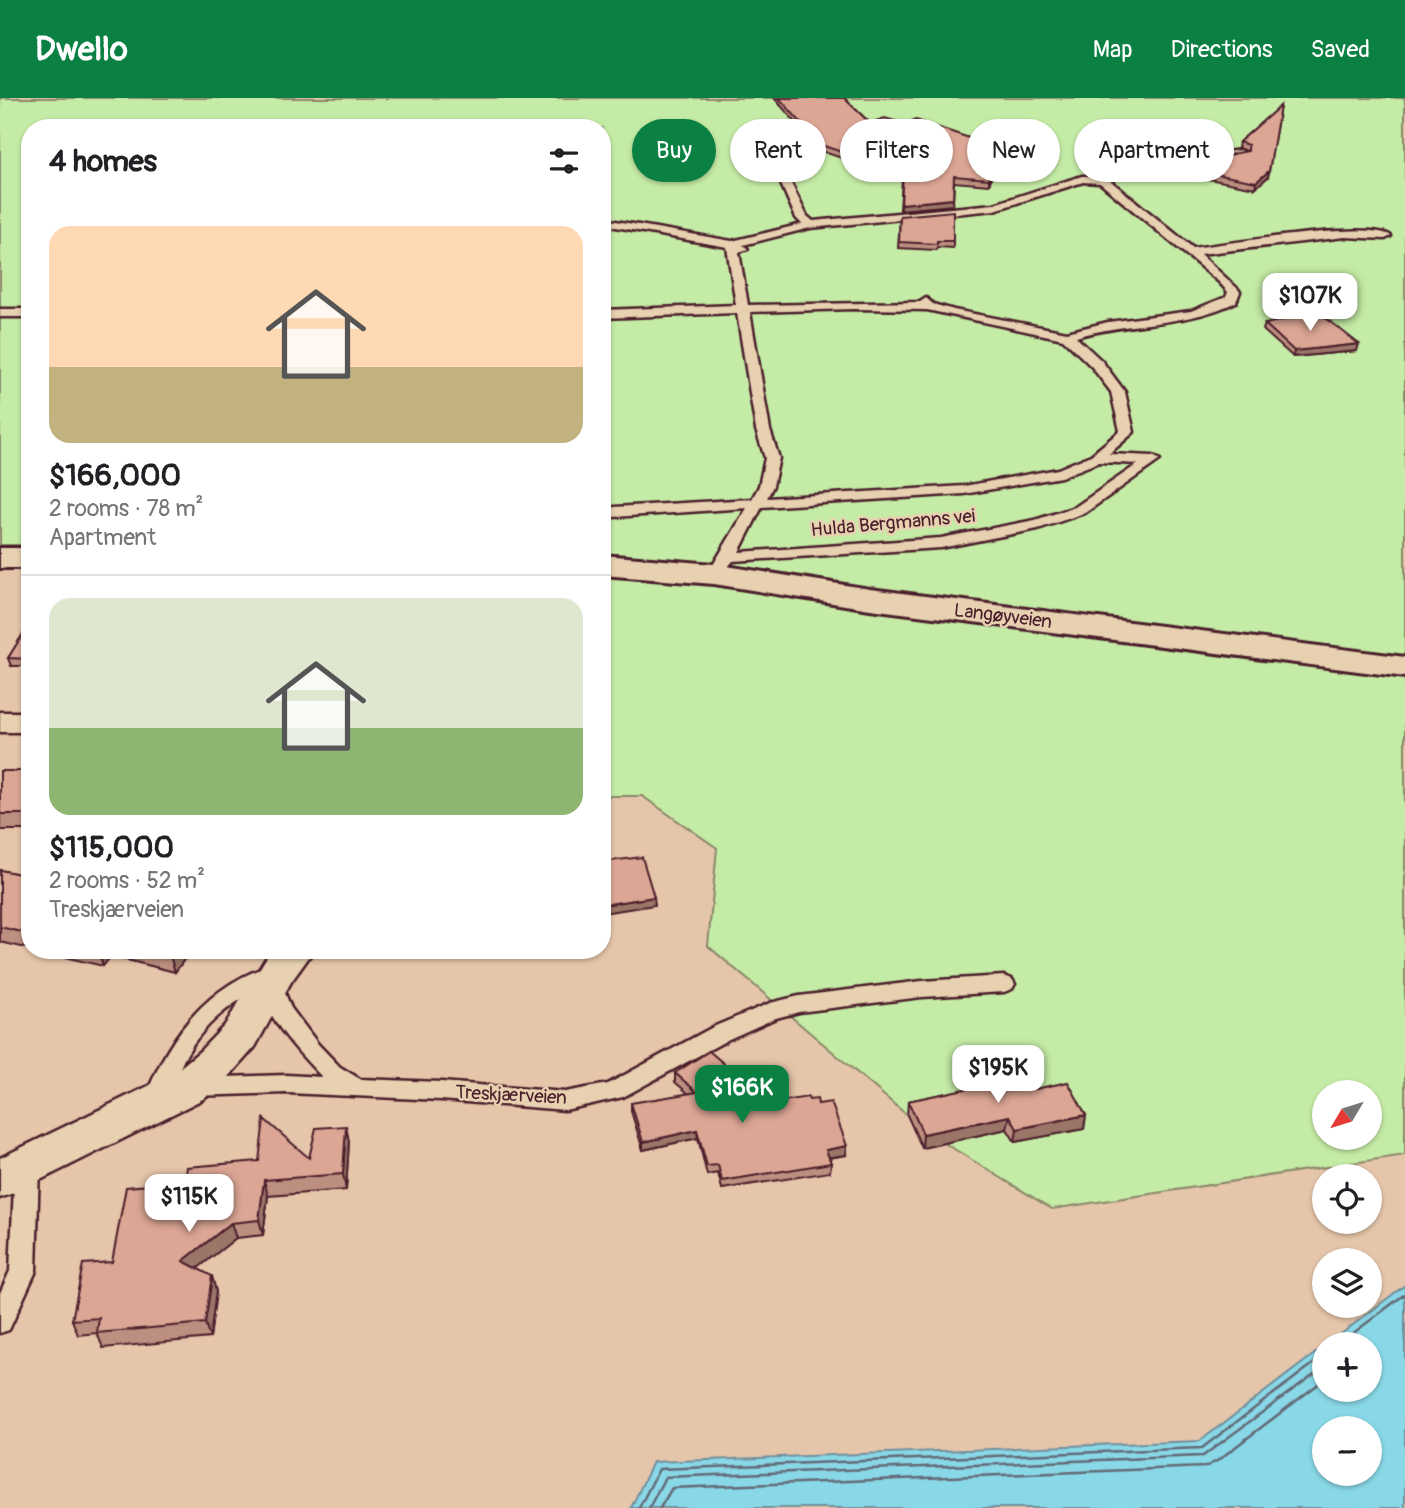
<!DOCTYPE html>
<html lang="en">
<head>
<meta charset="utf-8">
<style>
  :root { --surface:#fff; --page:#f6f6f6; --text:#202124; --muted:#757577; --line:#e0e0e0; --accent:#0b8043 }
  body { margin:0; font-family:Pangolin,sans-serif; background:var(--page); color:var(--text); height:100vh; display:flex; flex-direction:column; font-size:26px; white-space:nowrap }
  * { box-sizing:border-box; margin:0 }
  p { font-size:23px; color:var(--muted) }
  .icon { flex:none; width:38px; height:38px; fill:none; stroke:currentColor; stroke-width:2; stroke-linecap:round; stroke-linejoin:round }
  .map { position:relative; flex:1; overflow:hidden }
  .drawer { position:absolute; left:21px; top:21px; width:590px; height:840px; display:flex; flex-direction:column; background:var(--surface); border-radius:28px; box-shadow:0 2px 5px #0004 }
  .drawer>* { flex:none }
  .top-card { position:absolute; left:632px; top:21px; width:665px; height:63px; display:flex; gap:14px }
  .needle { width:46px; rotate:232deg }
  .fabs { position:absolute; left:1312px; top:982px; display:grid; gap:14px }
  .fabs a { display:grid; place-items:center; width:70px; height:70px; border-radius:50%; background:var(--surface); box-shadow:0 2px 5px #0004; font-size:35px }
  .price { position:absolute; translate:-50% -60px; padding:0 16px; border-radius:14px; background:#fff; color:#222; font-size:23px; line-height:46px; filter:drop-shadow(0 2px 4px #0008) }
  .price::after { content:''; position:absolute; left:50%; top:42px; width:21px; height:16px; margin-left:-10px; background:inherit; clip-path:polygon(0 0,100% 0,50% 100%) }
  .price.active { background:var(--accent); color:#fff }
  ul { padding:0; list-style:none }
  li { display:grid; align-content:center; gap:14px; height:371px; padding:0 28px }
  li+li { border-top:2px solid var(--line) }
  li span { display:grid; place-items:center; height:217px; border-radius:21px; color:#555 }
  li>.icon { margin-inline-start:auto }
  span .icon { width:126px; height:126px; fill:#fffc; stroke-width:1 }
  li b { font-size:30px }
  h2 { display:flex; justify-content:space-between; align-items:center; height:84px; padding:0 28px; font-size:30px }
  .pill { padding:0 24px; border-radius:32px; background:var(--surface); box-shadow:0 2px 5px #0004; font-size:24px; line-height:63px }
  .pill.active { background:var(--accent); color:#fff }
  header { display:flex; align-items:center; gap:42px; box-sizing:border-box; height:98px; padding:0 35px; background:var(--accent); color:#fff }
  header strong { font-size:33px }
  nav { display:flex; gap:38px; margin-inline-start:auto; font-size:24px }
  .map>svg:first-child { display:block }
  .green { fill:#c5eca6; stroke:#888668; stroke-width:2; fill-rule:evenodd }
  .water { fill:#89d8e7; stroke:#708e9c; stroke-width:2; fill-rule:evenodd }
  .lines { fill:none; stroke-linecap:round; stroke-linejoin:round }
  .shore { stroke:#636976; stroke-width:2.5 }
  .lane-casing { stroke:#4a1f2b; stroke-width:5 }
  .street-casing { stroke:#4a1f2b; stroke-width:5 }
  .secondary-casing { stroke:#4a1f2b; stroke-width:6 }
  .lane { fill:#e7d1b1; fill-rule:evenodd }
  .street { fill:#e7d1b1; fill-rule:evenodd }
  .secondary { fill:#e7d1b1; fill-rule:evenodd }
  .wall { fill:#bd8f80; stroke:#4a1f2b; stroke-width:2 }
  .shaded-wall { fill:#9a7468; stroke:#4a1f2b; stroke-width:2 }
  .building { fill:#dca695; stroke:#4a1f2b; stroke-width:2 }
  .labels { text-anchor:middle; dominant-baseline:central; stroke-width:5; stroke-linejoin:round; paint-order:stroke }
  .street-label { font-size:19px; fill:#4a1f2b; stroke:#e7d1b1 }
</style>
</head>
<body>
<header>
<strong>Dwello</strong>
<nav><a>Map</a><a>Directions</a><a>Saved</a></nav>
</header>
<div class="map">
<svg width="1405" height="1410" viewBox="0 0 1405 1410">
  <rect width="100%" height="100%" fill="#e6c6aa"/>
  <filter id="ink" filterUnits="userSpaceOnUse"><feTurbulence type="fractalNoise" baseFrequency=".0143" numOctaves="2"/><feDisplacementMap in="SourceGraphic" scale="14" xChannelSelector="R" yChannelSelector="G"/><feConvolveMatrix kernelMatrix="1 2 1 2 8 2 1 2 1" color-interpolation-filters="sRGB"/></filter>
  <g filter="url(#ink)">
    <!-- green -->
    <path class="green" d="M 0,0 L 1405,0 L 1405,1057 L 1052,1111 L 928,1035 L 708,848 L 717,750 L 642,698 L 602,698 L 602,30 L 30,30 L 30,447 L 0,447 ZM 1325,994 L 1370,994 L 1370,1040 L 1325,1040 Z"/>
    <!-- water -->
    <path class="water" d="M 1405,1187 L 1405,1410 L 631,1410 L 653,1364 L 1200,1343 L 1325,1248 L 1325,1292 L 1370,1292 L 1370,1246 L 1328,1246 ZM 1325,1330 L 1370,1330 L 1370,1376 L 1325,1376 Z"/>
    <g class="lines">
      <!-- shore -->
      <path class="shore" d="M 1339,1246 L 1405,1196
        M 639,1410 L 659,1371 L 1202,1350 L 1325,1257
        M 649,1410 L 665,1379 L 1203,1358 L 1325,1268
        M 660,1410 L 672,1390 L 1205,1369 L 1217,1363 L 1325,1281"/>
      <defs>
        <path id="lane" d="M 1241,52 L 1246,55 L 1245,57 L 1142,72 L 1107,80 L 1193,150 C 1226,146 1370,122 1391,138 L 1385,141 L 1345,139 L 1200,156 L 1238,191 L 1240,194 L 1236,204 C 1185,229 1129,223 1076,239 L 1102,263 L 1125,294 L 1134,334 L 1109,356 L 1153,358 L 1160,362 L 1085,415 L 1038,431 L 941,450 L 733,463 L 727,470 L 721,472 L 713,467 L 747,410 L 614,419 L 606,414 L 614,409 L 752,401 L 759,388 L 765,360 L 756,332 L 737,215 L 602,220 L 602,212 L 736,207 L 727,149 L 610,128 L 602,130 L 602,124 L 610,122 L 732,143 L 802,126 L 796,120 L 778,79 L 783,76 L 788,79 L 807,118 L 813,123 L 994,106 L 1082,78 L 1091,78 L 1142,66 ZM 1083,84 L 1100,85 L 1219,184 L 1228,194 L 1226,199 L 1191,213 L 1108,224 L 1067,234 L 954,212 L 933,206 L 926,200 L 920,204 L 748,207 L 739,154 L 748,151 L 743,147 L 810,130 L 995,112 ZM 853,211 L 927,212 L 1063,241 L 1092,269 L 1111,294 L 1120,333 L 1091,357 L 1058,371 L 964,388 L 767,400 L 773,388 L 779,360 L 770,332 L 750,214 ZM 1099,364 L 1138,366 L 1075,409 L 1035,422 L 941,440 L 739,454 L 762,409 L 964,396 L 1061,379 Z
          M 0,211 L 30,211 L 30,219 L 0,219 Z
          M 275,866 L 283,869 L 286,874 L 285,895 L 291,910 L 318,946 L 340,969 L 360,981 L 441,984 L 565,994 L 608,986 L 713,929 L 770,905 L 799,898 L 922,883 L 1004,878 L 1012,881 L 1015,886 L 1012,891 L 1004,894 L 922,899 L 799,914 L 776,920 L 729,941 L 623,999 L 565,1012 L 441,1002 L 287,995 L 192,998 L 184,995 L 180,989 L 184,983 L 192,980 L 287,977 L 322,979 C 303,959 262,917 263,889 C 230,905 200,929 183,963 C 176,978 172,995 164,1009 L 156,1012 L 148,1009 L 144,1003 C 167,940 207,886 275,866 Z
          M 27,1057 L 36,1060 L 39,1067 L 36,1173 L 9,1232 L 0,1235 L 0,1195 L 10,1173 L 15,1067 L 18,1060 Z"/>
        <path id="street" d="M 0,614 L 30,614 L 30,634 L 0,634 Z
          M 271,852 L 314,852 L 291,884 L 255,949 L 231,976 L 203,1001 L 16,1094 L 0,1100 L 0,1060 L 171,977 L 200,953 L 225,927 Z"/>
        <path id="secondary" d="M 0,450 L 30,450 L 30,470 L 0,470 Z
          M 602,457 L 714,466 L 870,491 L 1405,559 L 1405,579 L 870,511 L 714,486 L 602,477 Z"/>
      </defs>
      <!-- lane casing -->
      <use href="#lane" class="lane-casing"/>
      <!-- street casing -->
      <use href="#street" class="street-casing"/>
      <!-- secondary casing -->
      <use href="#secondary" class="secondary-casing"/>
      <!-- lane -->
      <use href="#lane" class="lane"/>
      <!-- street -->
      <use href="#street" class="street"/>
      <!-- secondary -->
      <use href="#secondary" class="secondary"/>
    </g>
    <!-- wall -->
    <path class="wall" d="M 774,0 L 844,0 L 870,25 L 904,26 L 999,55 L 989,87 L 954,84 L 953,107 L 900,112 L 902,81 L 821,53 Z
      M 1280,8 L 1268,79 L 1255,90 L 1208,81 L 1209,75 L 1247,53 L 1238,50 L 1239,44 Z
      M 900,118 L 953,143 L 953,150 L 937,149 L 936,152 L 898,150 Z
      M 1265,226 L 1357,253 L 1293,259 L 1263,232 Z
      M 30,525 L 30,568 L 11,568 L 8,560 Z
      M 0,673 L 30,673 L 30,732 L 0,732 Z
      M 0,772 L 30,778 L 30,851 L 0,844 Z
      M 34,852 L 191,852 L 175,874 L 111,858 L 103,868 Z
      M 675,975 L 739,1010 L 809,1002 L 818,1006 L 846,1057 L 829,1060 L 831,1065 L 830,1074 L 722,1091 L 718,1075 L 707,1077 L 698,1040 L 643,1052 L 631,1013 L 631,1005 L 689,996 L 675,984 Z
      M 991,982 L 1035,991 L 1086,1017 L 1084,1031 L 1015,1044 L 1007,1031 L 922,1050 L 907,1017 L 908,1003 L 991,986 Z
      M 349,1043 L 346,1092 L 268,1098 L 263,1137 L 236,1140 L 197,1170 L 216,1193 L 210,1240 L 103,1250 L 97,1235 L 78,1237 L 72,1222 L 112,1164 L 185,1084 L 309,1060 Z"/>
    <!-- shaded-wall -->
    <path class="shaded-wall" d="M 999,50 L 999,55 L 989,87 L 989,81 Z
      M 1269,73 L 1268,79 L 1255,90 L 1256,84 Z
      M 953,101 L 953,107 L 900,112 L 901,106 Z
      M 1359,246 L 1357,253 L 1293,259 L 1294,253 Z
      M 654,799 L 655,807 L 602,815 L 602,807 Z
      M 98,852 L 109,852 L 111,858 L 103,868 Z
      M 174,852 L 191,852 L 175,874 L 170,858 Z
      M 1086,1017 L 1084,1031 L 1015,1044 L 1017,1031 Z
      M 1010,1018 L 1007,1031 L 922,1050 L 923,1036 Z
      M 346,1028 L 349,1043 L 346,1092 L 343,1076 Z
      M 697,1032 L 698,1040 L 643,1052 L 643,1044 Z
      M 847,1048 L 846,1057 L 825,1060 L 826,1052 Z
      M 264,1082 L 268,1098 L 263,1137 L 259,1122 Z
      M 231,1125 L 236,1140 L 188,1178 L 183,1163 Z
      M 212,1178 L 216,1193 L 210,1240 L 205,1225 Z"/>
    <!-- building -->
    <path class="building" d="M 779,0 L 844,0 L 870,25 L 885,20 L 904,26 L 916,22 L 999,50 L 989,81 L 954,78 L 953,101 L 901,106 L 903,75 L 821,47 Z
      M 1280,8 L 1269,73 L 1256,84 L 1209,75 L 1232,56 L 1248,53 L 1248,47 L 1239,44 Z
      M 953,113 L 953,143 L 937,143 L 937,146 L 899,144 L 900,118 Z
      M 1318,214 L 1359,246 L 1294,253 L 1265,226 Z
      M 30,525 L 30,561 L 8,560 Z
      M 0,673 L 30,673 L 30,716 L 0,716 Z
      M 642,759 L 654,799 L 602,807 L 602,764 Z
      M 0,772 L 30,778 L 30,836 L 0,829 Z
      M 148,852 L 174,852 L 170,858 Z
      M 709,953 L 729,970 L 739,1010 L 808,999 L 809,1002 L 817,1001 L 818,1006 L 831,1004 L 847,1048 L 826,1052 L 831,1065 L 722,1083 L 718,1067 L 707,1068 L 697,1032 L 643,1044 L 631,1005 L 697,994 L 675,975 Z
      M 1027,974 L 1035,991 L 1068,984 L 1086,1017 L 1017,1031 L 1010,1018 L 923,1036 L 908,1003 L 993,985 L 991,982 Z
      M 264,1021 L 309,1060 L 316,1030 L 346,1028 L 343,1076 L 264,1082 L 259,1122 L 231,1125 L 183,1163 L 212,1178 L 205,1225 L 97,1235 L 99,1220 L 72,1222 L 83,1166 L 112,1164 L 126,1089 L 185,1084 L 187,1069 L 259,1063 Z"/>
  </g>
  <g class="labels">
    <!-- street labels -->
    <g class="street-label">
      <text transform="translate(893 425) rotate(-5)">Hulda Bergmanns vei</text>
      <text transform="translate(1003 518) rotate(7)">Langøyveien</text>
      <text transform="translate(511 997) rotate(3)">Treskjærveien</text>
    </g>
  </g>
</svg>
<div class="fabs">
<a><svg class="needle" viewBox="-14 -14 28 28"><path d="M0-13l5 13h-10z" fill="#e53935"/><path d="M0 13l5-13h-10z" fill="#757577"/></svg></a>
<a><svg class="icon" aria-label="locate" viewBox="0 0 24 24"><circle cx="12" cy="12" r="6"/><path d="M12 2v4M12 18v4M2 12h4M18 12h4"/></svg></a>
<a><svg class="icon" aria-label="layers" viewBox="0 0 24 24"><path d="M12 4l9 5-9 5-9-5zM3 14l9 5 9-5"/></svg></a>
<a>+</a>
<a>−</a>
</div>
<b class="price" style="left:1310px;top:235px">$107K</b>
<b class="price" style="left:998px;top:1007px">$195K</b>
<b class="price active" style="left:742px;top:1027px">$166K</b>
<b class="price" style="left:189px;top:1136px">$115K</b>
<div class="top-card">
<a class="pill active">Buy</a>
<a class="pill">Rent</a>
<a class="pill">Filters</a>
<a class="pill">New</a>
<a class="pill">Apartment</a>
</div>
<section class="drawer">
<h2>4 homes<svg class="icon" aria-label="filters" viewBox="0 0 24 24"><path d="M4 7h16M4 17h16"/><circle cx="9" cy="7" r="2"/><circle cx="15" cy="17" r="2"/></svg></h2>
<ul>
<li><span style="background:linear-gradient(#ffd9b3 65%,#c2b280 0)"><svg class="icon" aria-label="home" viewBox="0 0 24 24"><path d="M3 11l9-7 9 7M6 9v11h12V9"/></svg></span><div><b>$166,000</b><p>2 rooms · 78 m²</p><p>Apartment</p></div></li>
<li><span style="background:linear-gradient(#dfe7d0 60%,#8fb573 0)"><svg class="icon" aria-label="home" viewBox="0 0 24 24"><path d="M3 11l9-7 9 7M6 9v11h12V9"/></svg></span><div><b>$115,000</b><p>2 rooms · 52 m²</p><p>Treskjærveien</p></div></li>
</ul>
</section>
</div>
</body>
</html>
